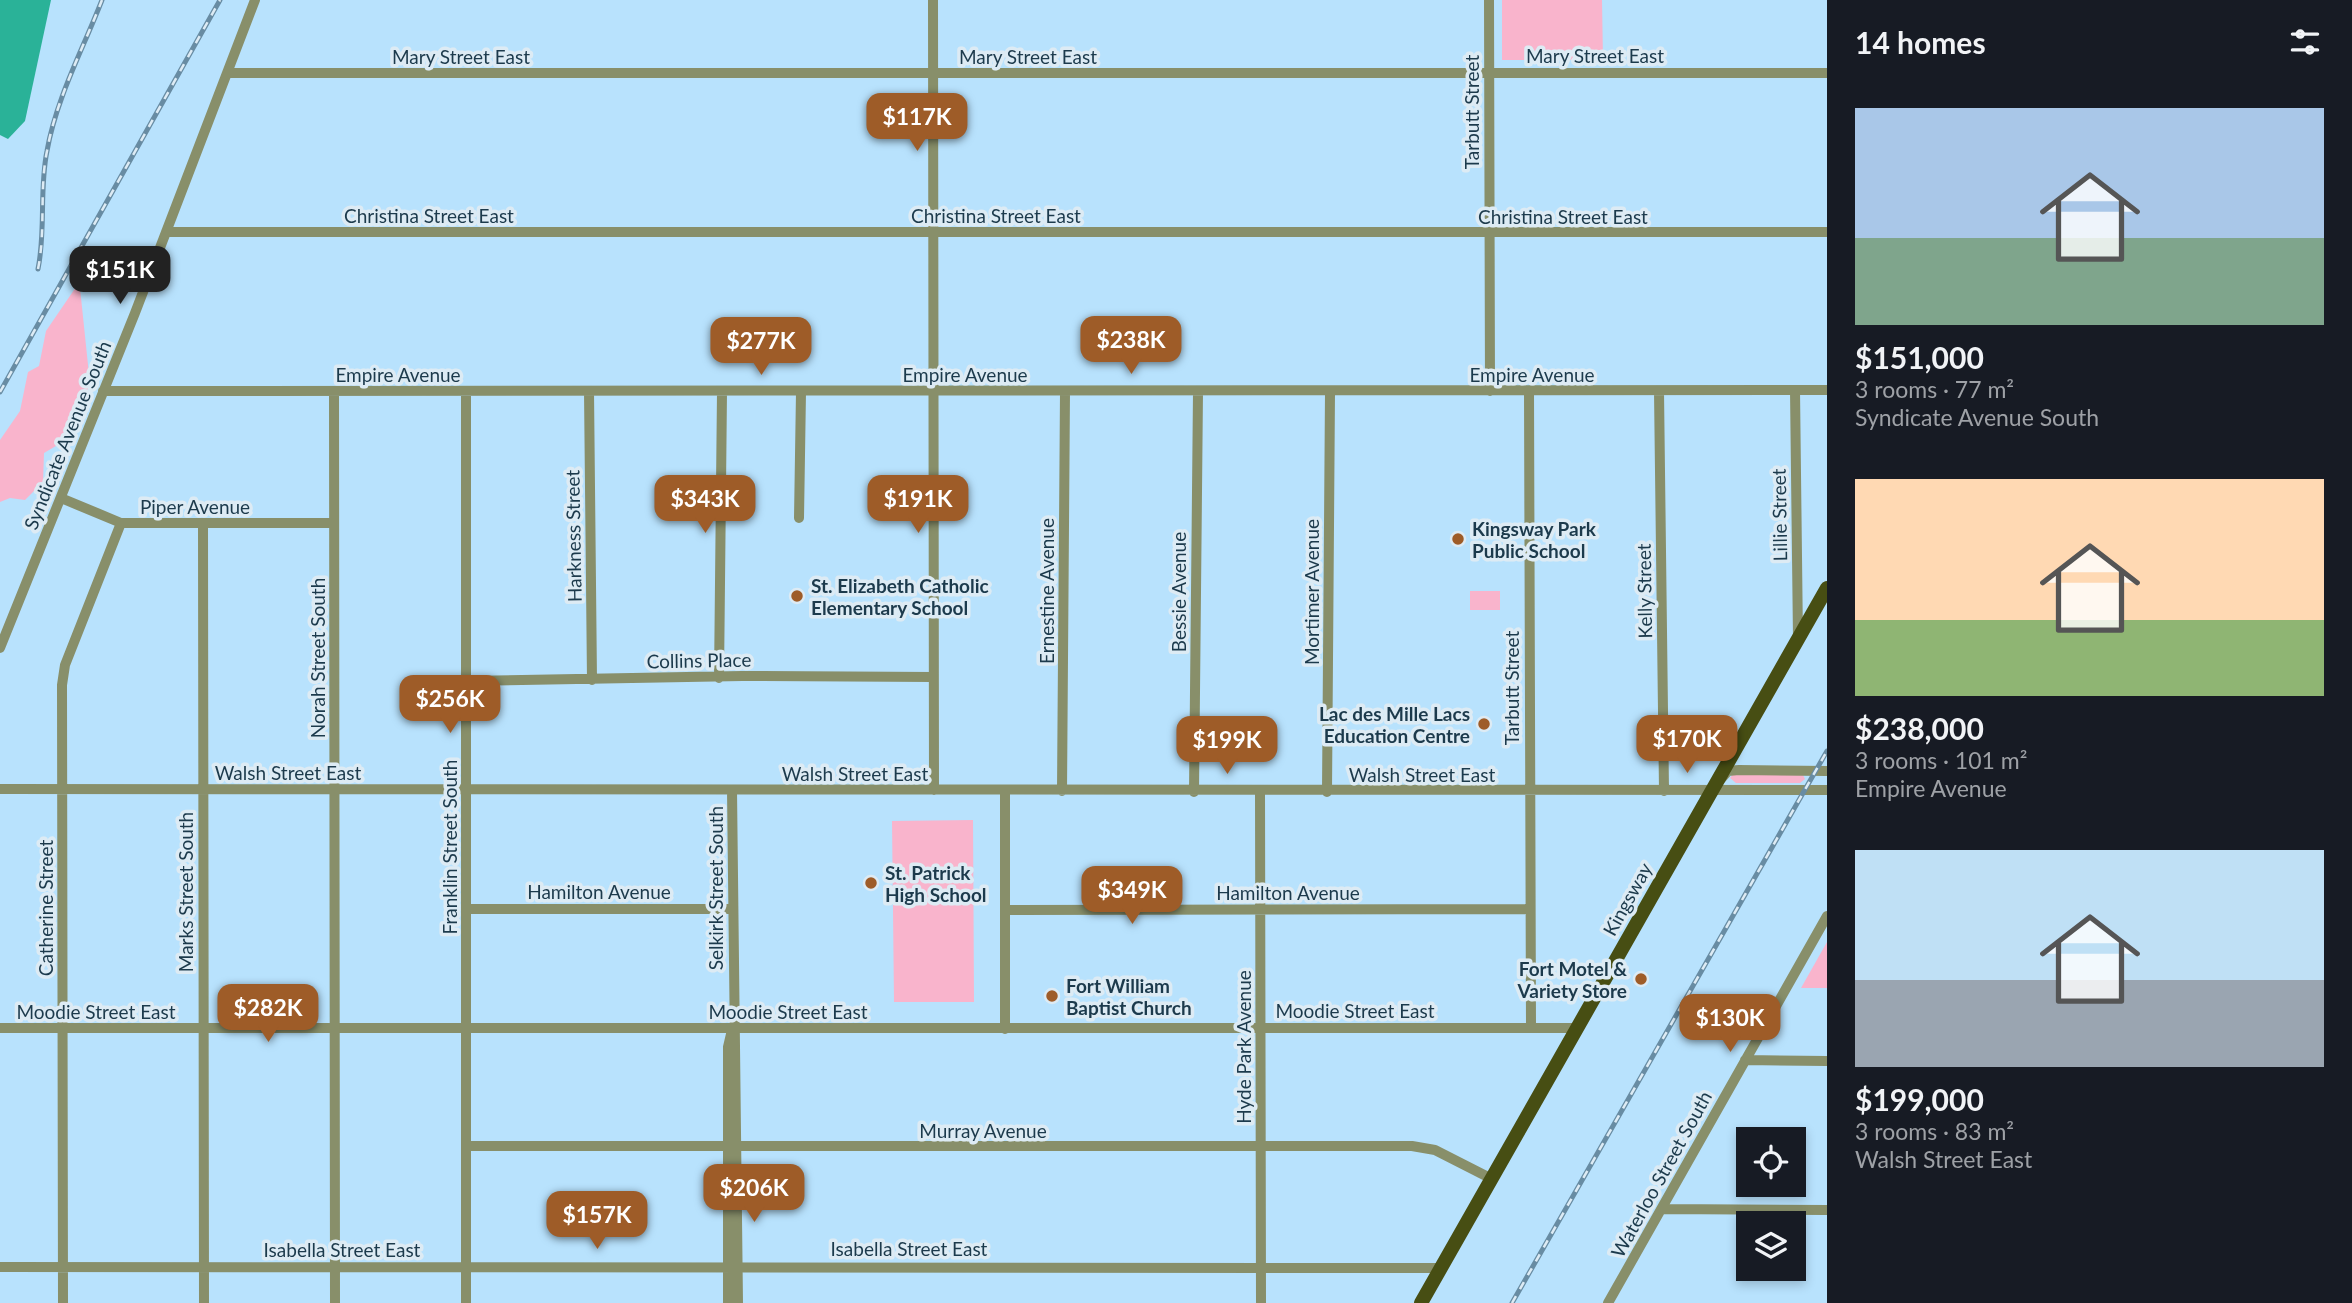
<!DOCTYPE html>
<html lang="en">
<head>
<meta charset="utf-8">
<style>
  :root { --surface:#171b24; --page:#20242c; --text:#f1f3f6; --muted:#9ea1a6; --accent:#9e5c28 }
  body { margin:0; font-family:Lato,sans-serif; background:var(--page); color:var(--text); height:100vh; display:flex; flex-direction:column; font-size:26px; white-space:nowrap }
  * { box-sizing:border-box; margin:0 }
  p { font-size:23px; color:var(--muted) }
  .icon { flex:none; width:38px; height:38px; fill:none; stroke:currentColor; stroke-width:2; stroke-linecap:round; stroke-linejoin:round }
  .map { position:relative; flex:1; overflow:hidden }
  .drawer { display:flex; flex-direction:column; background:var(--surface); width:525px }
  .drawer>* { flex:none }
  .fabs { position:absolute; left:1736px; top:1127px; display:grid; gap:14px }
  .fabs a { display:grid; place-items:center; width:70px; height:70px; border-radius:0px; background:var(--surface); box-shadow:0 4px 10px #0003; font-size:35px }
  .price { position:absolute; translate:-50% -60px; padding:0 16px; border-radius:14px; background:var(--accent); color:#fff; font-size:23px; line-height:46px; filter:drop-shadow(0 2px 4px #0008) }
  .price::after { content:''; position:absolute; left:50%; top:42px; width:21px; height:16px; margin-left:-10px; background:inherit; clip-path:polygon(0 0,100% 0,50% 100%) }
  .price.on { background:#222; color:#fff }
  ul { padding:0; list-style:none }
  li { display:grid; align-content:center; gap:14px; height:371px; padding:0 28px }
  li span { display:grid; place-items:center; height:217px; border-radius:0px; color:#555 }
  li>.icon { margin-inline-start:auto }
  span .icon { width:126px; height:126px; fill:#fffc; stroke-width:1 }
  li b { font-size:30px }
  h2 { display:flex; justify-content:space-between; align-items:center; height:84px; padding:0 28px; font-size:30px }
  main { display:flex; flex:1; min-height:0 }
  .map>svg:first-child { display:block }
  .green { fill:#f9b4cc }
  .water { fill:#2ab298 }
  .lines { fill:none; stroke-linecap:round; stroke-linejoin:round }
  .minor { stroke:#888f6a; stroke-width:10 }
  .major { stroke:#474e13; stroke-width:14 }
  .rail-casing { stroke:#688ca3; stroke-width:5 }
  .rail { stroke:#ddebf4; stroke-width:2.5; stroke-dasharray:8; stroke-linecap:butt }
  .poi-dot { fill:#9e5c28; stroke:#ddebf4; stroke-width:2.5 }
  .labels { text-anchor:middle; dominant-baseline:central; stroke-width:7; stroke-linejoin:round; paint-order:stroke }
  .street-label { font-size:19px; fill:#1c3a4c; stroke:#ddebf4 }
  .poi-label { font-size:19px; font-weight:bold; fill:#1c3a4c; stroke:#ddebf4; text-anchor:start }
</style>
</head>
<body>
<main>
<div class="map">
<svg width="1827" height="1303" viewBox="0 0 1827 1303">
  <rect width="100%" height="100%" fill="#b8e2fd"/>
  <!-- green -->
  <path class="green" d="M 1502,0 L 1602,0 L 1603,60 L 1502,60 Z
    M 76,287 L 80,288 L 90,384 L 66,440 L 44,453 L 43,482 L 25,500 L 10,498 L 0,502 L 0,440 L 20,411 L 28,372 L 39,366 L 46,331 Z
    M 1470,591 L 1500,591 L 1500,610 L 1470,610 Z
    M 1733,774 L 1803,775 L 1805,779 L 1800,783 L 1736,783 L 1730,778 Z
    M 973,820 L 974,1002 L 894,1002 L 892,821 Z
    M 1827,942 L 1827,988 L 1801,988 Z"/>
  <!-- water -->
  <path class="water" d="M 0,0 L 51,0 L 25,121 L 8,139 L 0,135 Z"/>
  <g class="lines">
    <!-- minor -->
    <path class="minor" d="M 933,0 L 934,790
      M 1489,0 L 1490,391
      M 228,73 L 1827,73
      M 166,232 L 1827,232
      M 1795,390 L 1798,639
      M 103,391 L 1827,390
      M 334,391 L 335,1303
      M 589,391 L 592,680
      M 1529,391 L 1531,1027
      M 1659,391 L 1664,791
      M 466,392 L 466,1303
      M 61,498 L 121,523 L 334,523
      M 799,518 L 801,392
      M 203,523 L 204,1303
      M 0,648 L 135,313 L 255,0
      M 719,678 L 722,392
      M 465,681 L 742,676 L 933,677
      M 1721,779 L 1728,771 L 1739,770 L 1827,771
      M 0,789 L 1827,790
      M 732,790 L 738,1303
      M 1005,791 L 1005,1029
      M 1062,791 L 1065,392
      M 1194,792 L 1198,392
      M 1260,792 L 1261,1303
      M 1327,792 L 1330,392
      M 467,909 L 732,909
      M 1005,910 L 1529,909
      M 0,1028 L 1577,1028
      M 1745,1060 L 1827,1061
      M 467,1146 L 1412,1146 L 1435,1150 L 1492,1179
      M 1662,1209 L 1827,1210
      M 0,1267 L 1441,1268
      M 63,1303 L 62,685 L 65,665 L 121,523
      M 728,1303 L 728,1047 L 732,1030
      M 1608,1303 L 1827,916"/>
    <!-- major -->
    <path class="major" d="M 1421,1303 L 1827,588"/>
    <defs>
      <path id="rail" d="M 38,269 C 46,230 39,190 47,151 C 56,99 83,49 102,0
        M 0,392 L 220,0
        M 1512,1303 L 1827,751"/>
    </defs>
    <!-- rail casing -->
    <use href="#rail" class="rail-casing"/>
    <!-- rail -->
    <use href="#rail" class="rail"/>
  </g>
  <!-- markers -->
  <g class="poi-dot">
    <circle cx="1458" cy="539" r="7"/>
    <circle cx="797" cy="596" r="7"/>
    <circle cx="1484" cy="724" r="7"/>
    <circle cx="871" cy="883" r="7"/>
    <circle cx="1641" cy="979" r="7"/>
    <circle cx="1052" cy="996" r="7"/>
  </g>
  <g class="labels">
    <!-- street labels -->
    <g class="street-label">
      <text x="1595" y="55">Mary Street East</text>
      <text x="461" y="56">Mary Street East</text>
      <text x="1028" y="56">Mary Street East</text>
      <text transform="translate(1471 112) rotate(-90)">Tarbutt Street</text>
      <text x="429" y="215">Christina Street East</text>
      <text x="996" y="215">Christina Street East</text>
      <text x="1563" y="216">Christina Street East</text>
      <text x="398" y="374">Empire Avenue</text>
      <text x="965" y="374">Empire Avenue</text>
      <text x="1532" y="374">Empire Avenue</text>
      <text transform="translate(67 435) rotate(-68)">Syndicate Avenue South</text>
      <text x="195" y="506">Piper Avenue</text>
      <text transform="translate(1779 515) rotate(-91)">Lillie Street</text>
      <text transform="translate(573 536) rotate(-91)">Harkness Street</text>
      <text transform="translate(1046 591) rotate(-90)">Ernestine Avenue</text>
      <text transform="translate(1644 591) rotate(-91)">Kelly Street</text>
      <text transform="translate(1178 592) rotate(-90)">Bessie Avenue</text>
      <text transform="translate(1311 592) rotate(-90)">Mortimer Avenue</text>
      <text transform="translate(317 658) rotate(-90)">Norah Street South</text>
      <text transform="translate(699 660) rotate(-1)">Collins Place</text>
      <text transform="translate(1511 688) rotate(-90)">Tarbutt Street</text>
      <text x="288" y="772">Walsh Street East</text>
      <text x="855" y="773">Walsh Street East</text>
      <text x="1422" y="774">Walsh Street East</text>
      <text transform="translate(449 847) rotate(-90)">Franklin Street South</text>
      <text transform="translate(715 888) rotate(-90)">Selkirk Street South</text>
      <text x="599" y="891">Hamilton Avenue</text>
      <text transform="translate(185 892) rotate(-90)">Marks Street South</text>
      <text x="1288" y="892">Hamilton Avenue</text>
      <text transform="translate(1627 899) rotate(-61)">Kingsway</text>
      <text transform="translate(45 908) rotate(-90)">Catherine Street</text>
      <text x="1355" y="1010">Moodie Street East</text>
      <text x="96" y="1011">Moodie Street East</text>
      <text x="788" y="1011">Moodie Street East</text>
      <text transform="translate(1243 1047) rotate(-90)">Hyde Park Avenue</text>
      <text x="983" y="1130">Murray Avenue</text>
      <text transform="translate(1661 1174) rotate(-61)">Waterloo Street South</text>
      <text x="909" y="1248">Isabella Street East</text>
      <text x="342" y="1249">Isabella Street East</text>
    </g>
    <!-- poi labels -->
    <g class="poi-label">
      <text x="1472" y="528">Kingsway Park<tspan x="1472" dy="22">Public School</tspan></text>
      <text x="811" y="585">St. Elizabeth Catholic<tspan x="811" dy="22">Elementary School</tspan></text>
      <text x="1470" y="713" text-anchor="end">Lac des Mille Lacs<tspan x="1470" dy="22">Education Centre</tspan></text>
      <text x="885" y="872">St. Patrick<tspan x="885" dy="22">High School</tspan></text>
      <text x="1627" y="968" text-anchor="end">Fort Motel &amp;<tspan x="1627" dy="22">Variety Store</tspan></text>
      <text x="1066" y="985">Fort William<tspan x="1066" dy="22">Baptist Church</tspan></text>
    </g>
  </g>
</svg>
<div class="fabs">
<a><svg class="icon" aria-label="locate" viewBox="0 0 24 24"><circle cx="12" cy="12" r="6"/><path d="M12 2v4M12 18v4M2 12h4M18 12h4"/></svg></a>
<a><svg class="icon" aria-label="layers" viewBox="0 0 24 24"><path d="M12 4l9 5-9 5-9-5zM3 14l9 5 9-5"/></svg></a>
</div>
<b class="price" style="left:917px;top:153px">$117K</b>
<b class="price on" style="left:120px;top:306px">$151K</b>
<b class="price" style="left:1131px;top:376px">$238K</b>
<b class="price" style="left:761px;top:377px">$277K</b>
<b class="price" style="left:705px;top:535px">$343K</b>
<b class="price" style="left:918px;top:535px">$191K</b>
<b class="price" style="left:450px;top:735px">$256K</b>
<b class="price" style="left:1687px;top:775px">$170K</b>
<b class="price" style="left:1227px;top:776px">$199K</b>
<b class="price" style="left:1132px;top:926px">$349K</b>
<b class="price" style="left:268px;top:1044px">$282K</b>
<b class="price" style="left:1730px;top:1054px">$130K</b>
<b class="price" style="left:754px;top:1224px">$206K</b>
<b class="price" style="left:597px;top:1251px">$157K</b>
</div>
<section class="drawer">
<h2>14 homes<svg class="icon" aria-label="filters" viewBox="0 0 24 24"><path d="M4 7h16M4 17h16"/><circle cx="9" cy="7" r="2"/><circle cx="15" cy="17" r="2"/></svg></h2>
<ul>
<li><span style="background:linear-gradient(#a9c7e8 60%,#7fa58c 0)"><svg class="icon" aria-label="home" viewBox="0 0 24 24"><path d="M3 11l9-7 9 7M6 9v11h12V9"/></svg></span><div><b>$151,000</b><p>3 rooms · 77 m²</p><p>Syndicate Avenue South</p></div></li>
<li><span style="background:linear-gradient(#ffd9b3 65%,#8fb573 0)"><svg class="icon" aria-label="home" viewBox="0 0 24 24"><path d="M3 11l9-7 9 7M6 9v11h12V9"/></svg></span><div><b>$238,000</b><p>3 rooms · 101 m²</p><p>Empire Avenue</p></div></li>
<li><span style="background:linear-gradient(#bfe0f5 60%,#9aa5b1 0)"><svg class="icon" aria-label="home" viewBox="0 0 24 24"><path d="M3 11l9-7 9 7M6 9v11h12V9"/></svg></span><div><b>$199,000</b><p>3 rooms · 83 m²</p><p>Walsh Street East</p></div></li>
</ul>
</section>
</main>
</body>
</html>
